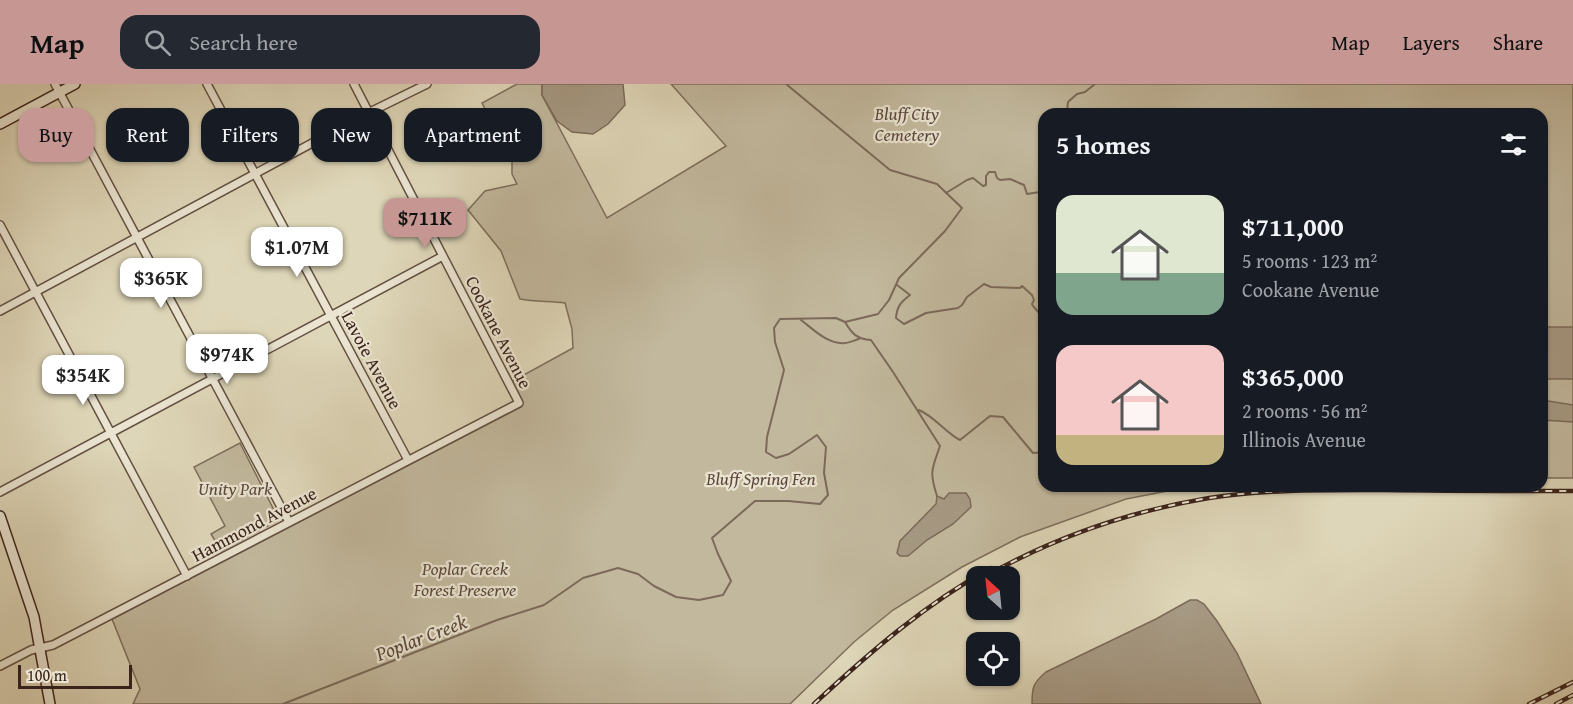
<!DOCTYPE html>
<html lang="en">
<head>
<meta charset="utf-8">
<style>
  :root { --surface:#171b24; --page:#242831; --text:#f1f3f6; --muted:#9ea1a6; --accent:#c59692 }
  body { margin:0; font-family:"Gentium Book Plus",serif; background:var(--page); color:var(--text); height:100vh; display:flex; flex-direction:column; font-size:22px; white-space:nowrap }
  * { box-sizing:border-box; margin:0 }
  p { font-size:20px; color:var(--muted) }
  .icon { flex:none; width:33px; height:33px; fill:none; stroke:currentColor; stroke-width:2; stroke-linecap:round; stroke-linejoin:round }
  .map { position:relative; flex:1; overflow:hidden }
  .drawer { position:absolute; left:1038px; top:24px; width:510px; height:384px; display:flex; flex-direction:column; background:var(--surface); border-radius:18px; box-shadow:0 2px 4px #0004 }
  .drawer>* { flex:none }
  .hud { position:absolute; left:18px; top:24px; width:570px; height:54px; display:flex; gap:12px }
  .needle { width:39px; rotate:333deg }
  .fabs { position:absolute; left:966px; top:482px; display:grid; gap:12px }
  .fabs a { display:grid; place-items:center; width:54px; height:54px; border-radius:12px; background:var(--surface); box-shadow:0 2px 4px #0004; font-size:30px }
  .scale { position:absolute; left:18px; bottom:15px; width:114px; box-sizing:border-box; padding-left:6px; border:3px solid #3a231b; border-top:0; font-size:16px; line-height:21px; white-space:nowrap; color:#3a231b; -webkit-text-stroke:4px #eae4d1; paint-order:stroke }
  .price { position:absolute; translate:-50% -51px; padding:0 14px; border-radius:12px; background:#fff; color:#222; font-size:20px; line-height:39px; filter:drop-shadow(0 2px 3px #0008) }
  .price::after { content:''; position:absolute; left:50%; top:36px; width:18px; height:14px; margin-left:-9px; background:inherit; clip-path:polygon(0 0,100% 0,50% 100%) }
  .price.active { background:var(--accent); color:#111 }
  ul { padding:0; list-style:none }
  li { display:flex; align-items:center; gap:18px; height:150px; padding:0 18px }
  li span { display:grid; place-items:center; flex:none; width:168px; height:120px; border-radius:18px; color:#555 }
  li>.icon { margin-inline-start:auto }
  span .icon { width:72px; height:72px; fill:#fffc; stroke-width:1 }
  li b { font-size:26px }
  h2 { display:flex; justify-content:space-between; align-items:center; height:72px; padding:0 18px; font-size:26px }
  .tag { padding:0 21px; border-radius:18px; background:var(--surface); box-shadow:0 2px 4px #0004; font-size:21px; line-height:54px }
  .tag.active { background:var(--accent); color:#111 }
  header { display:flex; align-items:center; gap:36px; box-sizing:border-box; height:84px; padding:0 30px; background:var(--accent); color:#111 }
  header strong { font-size:28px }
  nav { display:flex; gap:33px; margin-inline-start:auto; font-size:21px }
  .search { width:420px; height:54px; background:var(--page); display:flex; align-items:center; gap:15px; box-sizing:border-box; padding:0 21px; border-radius:18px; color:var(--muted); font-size:22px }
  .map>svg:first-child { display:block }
  .green { fill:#c2b89d; stroke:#7e6e5c; stroke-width:1.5 }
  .water { fill:#a69983; stroke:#7b6a59; stroke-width:1.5 }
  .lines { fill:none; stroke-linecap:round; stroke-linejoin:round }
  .stream { stroke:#7b6a59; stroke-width:2 }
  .street-casing { stroke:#635042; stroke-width:10 }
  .secondary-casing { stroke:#3a231b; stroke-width:12 }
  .street { stroke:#eae4d1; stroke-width:7 }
  .secondary { stroke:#eae4d1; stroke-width:9 }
  .rail-casing { stroke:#3a231b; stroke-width:4.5 }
  .rail { stroke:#eae4d1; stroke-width:2; stroke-dasharray:7; stroke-linecap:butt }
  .labels { text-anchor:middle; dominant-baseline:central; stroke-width:4.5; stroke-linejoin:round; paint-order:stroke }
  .park-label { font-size:18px; font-style:italic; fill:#5c483c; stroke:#eae4d1 }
  .street-label { font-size:18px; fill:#3a231b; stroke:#eae4d1 }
  .water-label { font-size:20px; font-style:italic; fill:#5a463a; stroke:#eae4d1 }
</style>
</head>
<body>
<header>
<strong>Map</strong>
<div class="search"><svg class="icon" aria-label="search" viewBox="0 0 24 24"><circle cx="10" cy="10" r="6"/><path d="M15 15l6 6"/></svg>Search here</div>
<nav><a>Map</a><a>Layers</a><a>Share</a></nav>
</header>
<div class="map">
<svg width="1573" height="620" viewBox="0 0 1573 620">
  <rect width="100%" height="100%" fill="#ded6b8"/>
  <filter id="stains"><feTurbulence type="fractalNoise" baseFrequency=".00333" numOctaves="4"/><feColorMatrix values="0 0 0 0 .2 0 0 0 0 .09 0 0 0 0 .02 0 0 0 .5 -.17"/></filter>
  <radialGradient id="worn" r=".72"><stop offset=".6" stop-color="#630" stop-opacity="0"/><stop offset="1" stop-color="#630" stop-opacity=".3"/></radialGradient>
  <!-- green -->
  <path class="green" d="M 517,0 L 542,0 L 542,11 L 607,134 L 726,62 L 671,0 L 1573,0 L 1573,394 L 1542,394 L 1542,30 L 1044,30 L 1044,402 L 1193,402 L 1126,415 L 1020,453 L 962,483 L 893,526 L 854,558 L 790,620 L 133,620 L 140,605 L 112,535 L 521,323 L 509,299 L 573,264 L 572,245 L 565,219 C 550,217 535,218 520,215 L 501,167 L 468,126 L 485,107 L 517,100 L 512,90 L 512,76 L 482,19 Z
    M 240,359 L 278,434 L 275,438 L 221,467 L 211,450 L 225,442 L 194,383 Z"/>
  <!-- water -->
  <path class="water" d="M 542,0 L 623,0 L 625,21 L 608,40 L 593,50 L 572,48 L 557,37 L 542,11 Z
    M 1542,243 L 1573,243 L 1573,295 L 1542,295 Z
    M 1542,316 L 1573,321 L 1573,338 L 1542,336 Z
    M 949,409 L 966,409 L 970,415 L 971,423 L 953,440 L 927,456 L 908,472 L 900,472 L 897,469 L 900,457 L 936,420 L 937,412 L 944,415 Z
    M 1190,516 L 1197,516 L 1204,520 L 1217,537 L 1237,569 L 1261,620 L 1032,620 C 1032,603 1033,599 1046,588 L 1156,535 Z"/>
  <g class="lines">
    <!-- stream -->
    <path class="stream" d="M 1064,30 L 1067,26 L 1068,18 L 1077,10 L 1085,8 L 1095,0
      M 1044,40 L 1039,48 L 1044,51
      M 1044,61 L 1041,65 L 1044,70
      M 1044,89 L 1041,89 L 1041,92 L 1044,96
      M 946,109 L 967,96 L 973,94 L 983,102 L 986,101 L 986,92 L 989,88 L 995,88 L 997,94 L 1000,96 L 1010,95 L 1024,101 L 1027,110 L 1040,108 L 1044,105
      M 897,201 L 910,211 C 901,218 897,222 896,234 L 904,240 L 926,229 L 958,224 L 962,221 L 967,213 L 984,200 L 991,203 L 1020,204 L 1022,202 L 1032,211 L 1034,216 L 1032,220 C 1035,226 1040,229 1044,234
      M 801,236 C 813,245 828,261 845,259 C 849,259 855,256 859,255
      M 845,238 C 852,250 857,255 871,256 L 893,288 L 940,362 C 932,385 929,387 937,412
      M 919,326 C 935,333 945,348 960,356 L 990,332 L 1003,333 L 1033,369 L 1044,368
      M 283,620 L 497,536 L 544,521 L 583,494 L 618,484 L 638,490 L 654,502 L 676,513 L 699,516 L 723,511 L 731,497 L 718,470 L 712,454 L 755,417 L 788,417 L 820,420 L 828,411 L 824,389 L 826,363 L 817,351 L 789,370 L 776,374 L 766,368 L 767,353 L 784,286 L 775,258 L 774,244 L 780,235 L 836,234 L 845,238 L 878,230 L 889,216 L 899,194 L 945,147 L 962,124 L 937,100 L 890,86 L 786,0"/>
    <defs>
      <path id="street" d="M 55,0 L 289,438
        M 207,0 L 408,376
        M 0,141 L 187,492
        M 0,227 L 368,29 L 427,0
        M 0,408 L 443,172
        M 0,582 L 31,566 L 53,561 L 519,319 L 354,0"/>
      <path id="secondary" d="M 0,40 L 75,0
        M 0,432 L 34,533 L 50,620"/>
    </defs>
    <!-- street casing -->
    <use href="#street" class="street-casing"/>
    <!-- secondary casing -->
    <use href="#secondary" class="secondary-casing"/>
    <!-- street -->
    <use href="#street" class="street"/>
    <!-- secondary -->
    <use href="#secondary" class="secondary"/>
    <defs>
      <path id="rail" d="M 986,492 C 1055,453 1131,427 1209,414 C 1267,405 1327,406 1386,406 C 1448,407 1511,407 1573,407
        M 814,620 C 869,569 925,520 991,484
        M 1529,620 L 1573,598
        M 1556,620 L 1573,611"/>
    </defs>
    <!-- rail casing -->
    <use href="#rail" class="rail-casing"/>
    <!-- rail -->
    <use href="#rail" class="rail"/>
  </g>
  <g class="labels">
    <!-- park labels -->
    <g class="park-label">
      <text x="907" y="29">Bluff City<tspan x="907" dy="21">Cemetery</tspan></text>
      <text x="761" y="394">Bluff Spring Fen</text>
      <text x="235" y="404">Unity Park</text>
      <text x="465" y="484">Poplar Creek<tspan x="465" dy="21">Forest Preserve</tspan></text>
    </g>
    <!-- street labels -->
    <g class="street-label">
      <text transform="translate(499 248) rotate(63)">Cookane Avenue</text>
      <text transform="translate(372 276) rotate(62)">Lavoie Avenue</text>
      <text transform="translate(254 440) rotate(-28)">Hammond Avenue</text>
    </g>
    <!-- water labels -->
    <g class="water-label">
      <text transform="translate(421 553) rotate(-21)">Poplar Creek</text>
    </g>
  </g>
  <rect width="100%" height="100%" filter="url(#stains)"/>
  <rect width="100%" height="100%" fill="url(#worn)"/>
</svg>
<div class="fabs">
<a><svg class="needle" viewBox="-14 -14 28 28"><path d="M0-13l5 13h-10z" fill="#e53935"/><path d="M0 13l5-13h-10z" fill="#9ea1a6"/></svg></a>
<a><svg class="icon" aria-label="locate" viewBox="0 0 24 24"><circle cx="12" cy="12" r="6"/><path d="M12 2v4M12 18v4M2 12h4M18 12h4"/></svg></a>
</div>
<div class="scale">100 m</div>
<b class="price active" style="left:425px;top:165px">$711K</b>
<b class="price" style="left:297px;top:194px">$1.07M</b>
<b class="price" style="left:161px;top:225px">$365K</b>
<b class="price" style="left:227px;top:301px">$974K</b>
<b class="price" style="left:83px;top:322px">$354K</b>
<div class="hud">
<a class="tag active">Buy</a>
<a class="tag">Rent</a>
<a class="tag">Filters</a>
<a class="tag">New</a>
<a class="tag">Apartment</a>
</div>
<section class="drawer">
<h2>5 homes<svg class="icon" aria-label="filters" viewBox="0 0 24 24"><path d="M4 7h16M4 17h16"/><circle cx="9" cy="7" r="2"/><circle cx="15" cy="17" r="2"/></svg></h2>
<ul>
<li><span style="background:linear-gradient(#dfe7d0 65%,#7fa58c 0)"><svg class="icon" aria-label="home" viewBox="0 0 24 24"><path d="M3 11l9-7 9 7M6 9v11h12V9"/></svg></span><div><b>$711,000</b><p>5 rooms · 123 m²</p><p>Cookane Avenue</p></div></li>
<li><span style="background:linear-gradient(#f6c9c9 75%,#c2b280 0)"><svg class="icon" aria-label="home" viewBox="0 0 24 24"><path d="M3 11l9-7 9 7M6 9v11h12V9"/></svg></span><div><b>$365,000</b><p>2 rooms · 56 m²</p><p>Illinois Avenue</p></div></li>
</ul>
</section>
</div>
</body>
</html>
